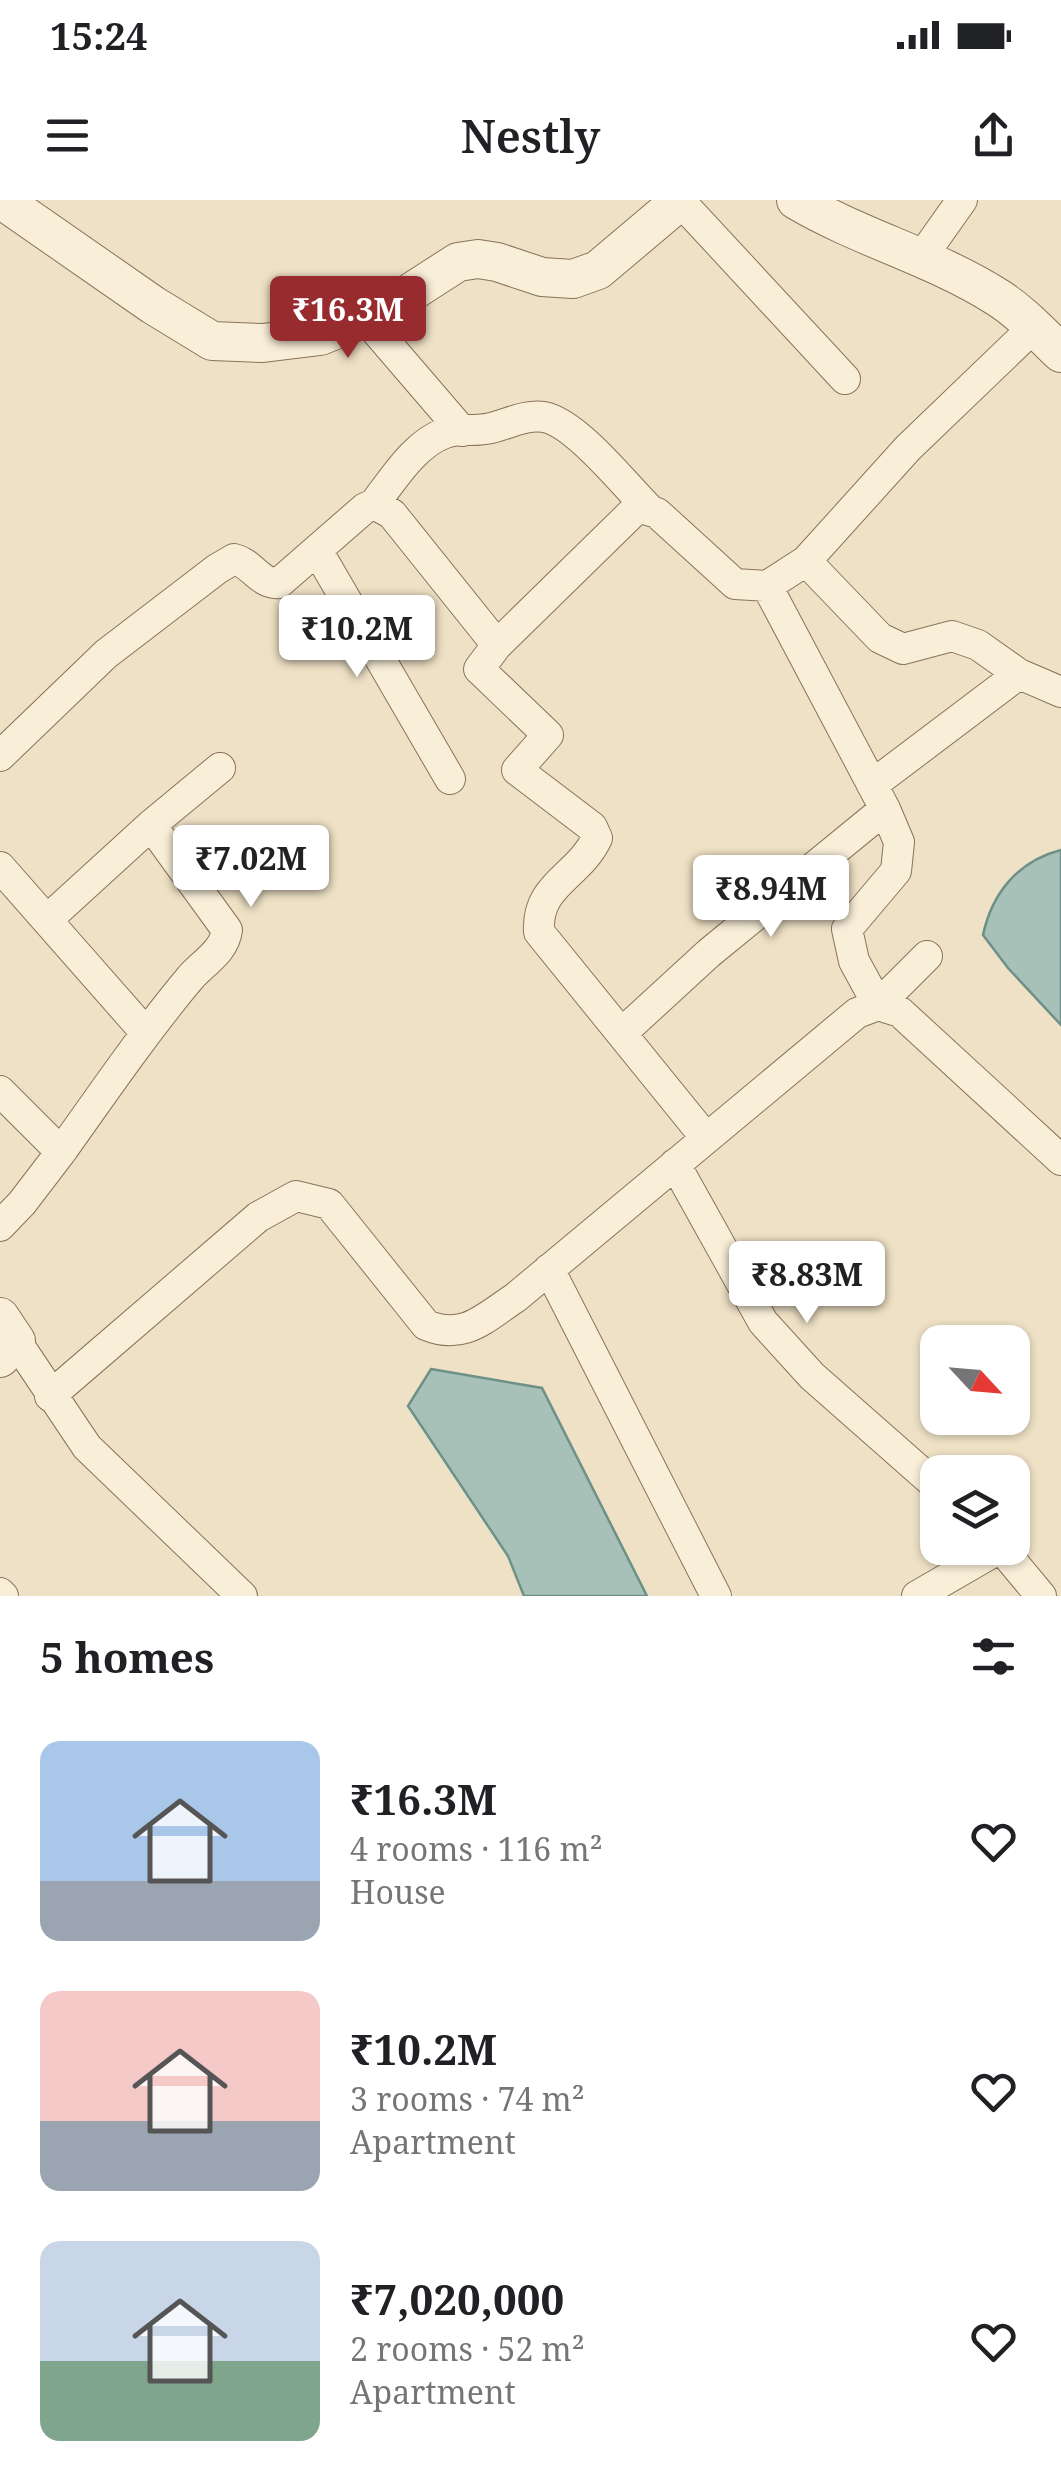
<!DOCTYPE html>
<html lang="en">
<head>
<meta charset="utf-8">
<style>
  :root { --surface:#fff; --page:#f2f2f2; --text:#202124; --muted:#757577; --accent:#982b2e }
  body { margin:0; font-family:"Noto Serif",serif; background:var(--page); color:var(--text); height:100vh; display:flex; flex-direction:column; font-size:38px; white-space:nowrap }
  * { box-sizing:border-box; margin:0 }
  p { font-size:32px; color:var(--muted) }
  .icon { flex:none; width:55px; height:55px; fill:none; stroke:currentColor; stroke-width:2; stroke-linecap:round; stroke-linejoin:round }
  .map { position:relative; height:1396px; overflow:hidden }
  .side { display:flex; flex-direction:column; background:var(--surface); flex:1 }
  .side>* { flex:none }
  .needle { width:65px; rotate:116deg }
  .fabs { position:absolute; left:920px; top:1125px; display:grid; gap:20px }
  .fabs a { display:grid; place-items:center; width:110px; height:110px; border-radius:20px; background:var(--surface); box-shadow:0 2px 8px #0004; font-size:50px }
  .price { position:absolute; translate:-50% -85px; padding:0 22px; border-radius:10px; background:#fff; color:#222; font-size:32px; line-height:65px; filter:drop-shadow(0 2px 5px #0008) }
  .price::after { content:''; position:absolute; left:50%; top:60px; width:30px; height:22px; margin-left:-15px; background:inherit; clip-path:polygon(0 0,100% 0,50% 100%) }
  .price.active { background:var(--accent); color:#fff }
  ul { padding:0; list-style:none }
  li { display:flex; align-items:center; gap:30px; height:250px; padding:0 40px }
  li span { display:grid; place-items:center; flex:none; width:280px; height:200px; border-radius:20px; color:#555 }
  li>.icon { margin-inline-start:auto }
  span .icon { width:120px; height:120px; fill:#fffc; stroke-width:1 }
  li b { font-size:42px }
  h2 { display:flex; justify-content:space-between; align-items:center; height:120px; padding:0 40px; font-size:42px }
  .status { display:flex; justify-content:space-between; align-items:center; height:70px; padding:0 50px; background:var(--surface); direction:ltr }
  .status svg { height:28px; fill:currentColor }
  header { display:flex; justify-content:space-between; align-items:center; height:130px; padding:0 40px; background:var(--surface); font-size:45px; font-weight:600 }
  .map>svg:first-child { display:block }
  .water { fill:#a7c1b9; stroke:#6d9087; stroke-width:2.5 }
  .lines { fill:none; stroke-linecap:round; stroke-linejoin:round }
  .minor-casing { stroke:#89735b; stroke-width:32 }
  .tertiary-casing { stroke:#89735b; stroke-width:40 }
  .minor { stroke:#f9eed8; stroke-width:30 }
  .tertiary { stroke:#f9eed8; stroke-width:38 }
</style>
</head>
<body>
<div class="status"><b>15:24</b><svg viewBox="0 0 49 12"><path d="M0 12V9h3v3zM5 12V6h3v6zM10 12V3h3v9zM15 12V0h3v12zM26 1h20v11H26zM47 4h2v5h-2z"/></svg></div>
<header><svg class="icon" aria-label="menu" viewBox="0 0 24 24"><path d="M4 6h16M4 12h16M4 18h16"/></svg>Nestly<svg class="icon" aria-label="share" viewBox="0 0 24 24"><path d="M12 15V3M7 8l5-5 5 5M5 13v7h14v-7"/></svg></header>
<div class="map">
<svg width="1061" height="1396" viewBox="0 0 1061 1396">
  <rect width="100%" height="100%" fill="#eee1c5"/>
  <!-- water -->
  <path class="water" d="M 1061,650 L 1061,825 L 1008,768 L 983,735 C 992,693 1018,661 1061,650 Z
    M 431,1169 L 542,1188 L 647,1396 L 524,1396 L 508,1356 L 408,1206 Z"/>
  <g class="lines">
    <defs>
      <path id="minor" d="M 680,1 L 845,179
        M 921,58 L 962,0
        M 365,118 L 462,231
        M 374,304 C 393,280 414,244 445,233 C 459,228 476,232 491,228 C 508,224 526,214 544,217 C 576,223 624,284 648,308
        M 317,350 L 450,579
        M 806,361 L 908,248 L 1034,127
        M 767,386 L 885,609 L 899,642 L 896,671 L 847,729 L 854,761 L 878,805 L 927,756
        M 497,445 L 479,469 L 548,535 L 517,570 L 592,627 L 597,638 C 579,677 536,684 539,732 L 706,938
        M 0,556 L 106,454 L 217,369 L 234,359 C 252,363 260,385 279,383 L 365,308 L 374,304 L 392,314 L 497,445 L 634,311 L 641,308 L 657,313 L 735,384 L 767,386 L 806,361 L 880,438 L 903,449 L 952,436 L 978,445 L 1019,474 L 1061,492
        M 872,585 L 1019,474
        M 151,625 L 220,568
        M 0,667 L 146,833
        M 48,719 L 151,625 L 227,730 C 224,752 204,762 190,778 C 144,833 103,893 61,952
        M 623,832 L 709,753 L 885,609
        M 0,891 L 61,952 L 22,1003 L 0,1026
        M 675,964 L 763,1122 L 812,1176 L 938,1287
        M 549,1069 L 716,1396
        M 16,1141 L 87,1247 L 242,1396
        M 50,1196 L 258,1017 L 296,996 L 329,1004 L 426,1125 C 464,1141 484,1118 515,1098 L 857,813 L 878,805 L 900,812 L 1061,960
        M 1001,1348 L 1041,1396
        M 0,1393 L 3,1396
        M 917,1396 L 1000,1348"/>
      <path id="tertiary" d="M 2,0 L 153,105 L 212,141 L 263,143 L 320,136 L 365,118 L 385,109 L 458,62 L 478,59 L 497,62 L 542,77 L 573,79 L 598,70 L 681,0
        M 796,0 C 860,38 934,57 997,97 C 1021,112 1041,134 1061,153
        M 0,1117 L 16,1141 L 0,1158"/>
    </defs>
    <!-- minor casing -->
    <use href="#minor" class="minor-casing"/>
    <!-- tertiary casing -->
    <use href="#tertiary" class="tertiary-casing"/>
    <!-- minor -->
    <use href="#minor" class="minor"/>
    <!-- tertiary -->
    <use href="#tertiary" class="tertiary"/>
  </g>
</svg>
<div class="fabs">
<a><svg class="needle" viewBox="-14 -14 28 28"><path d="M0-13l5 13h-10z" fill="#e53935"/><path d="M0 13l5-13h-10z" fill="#757577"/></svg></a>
<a><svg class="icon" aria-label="layers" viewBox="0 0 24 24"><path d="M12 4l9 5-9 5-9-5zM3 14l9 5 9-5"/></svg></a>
</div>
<b class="price active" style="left:348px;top:161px">₹16.3M</b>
<b class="price" style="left:357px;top:480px">₹10.2M</b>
<b class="price" style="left:251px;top:710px">₹7.02M</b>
<b class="price" style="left:771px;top:740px">₹8.94M</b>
<b class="price" style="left:807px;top:1126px">₹8.83M</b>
</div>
<section class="side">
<h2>5 homes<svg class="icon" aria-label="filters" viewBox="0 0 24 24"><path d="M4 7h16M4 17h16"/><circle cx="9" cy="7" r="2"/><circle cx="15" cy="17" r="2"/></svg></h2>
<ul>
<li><span style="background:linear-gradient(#a9c7e8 70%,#9aa5b1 0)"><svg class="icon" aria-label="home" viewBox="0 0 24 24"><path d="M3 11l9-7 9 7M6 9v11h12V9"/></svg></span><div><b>₹16.3M</b><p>4 rooms · 116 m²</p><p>House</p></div><svg class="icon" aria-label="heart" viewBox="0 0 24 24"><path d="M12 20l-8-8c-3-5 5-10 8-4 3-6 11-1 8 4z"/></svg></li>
<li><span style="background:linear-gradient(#f6c9c9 65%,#9aa5b1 0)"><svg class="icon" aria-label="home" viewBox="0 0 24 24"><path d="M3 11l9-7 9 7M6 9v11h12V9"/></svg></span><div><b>₹10.2M</b><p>3 rooms · 74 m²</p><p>Apartment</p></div><svg class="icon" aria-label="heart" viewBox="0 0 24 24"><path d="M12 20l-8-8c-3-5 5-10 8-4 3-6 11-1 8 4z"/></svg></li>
<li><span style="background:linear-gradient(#c9d6e8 60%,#7fa58c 0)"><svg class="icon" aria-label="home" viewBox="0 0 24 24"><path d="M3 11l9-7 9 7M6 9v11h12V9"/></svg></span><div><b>₹7,020,000</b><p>2 rooms · 52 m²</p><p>Apartment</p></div><svg class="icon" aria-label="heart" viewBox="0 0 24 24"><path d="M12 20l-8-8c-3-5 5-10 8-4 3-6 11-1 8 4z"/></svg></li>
</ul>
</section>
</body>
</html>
